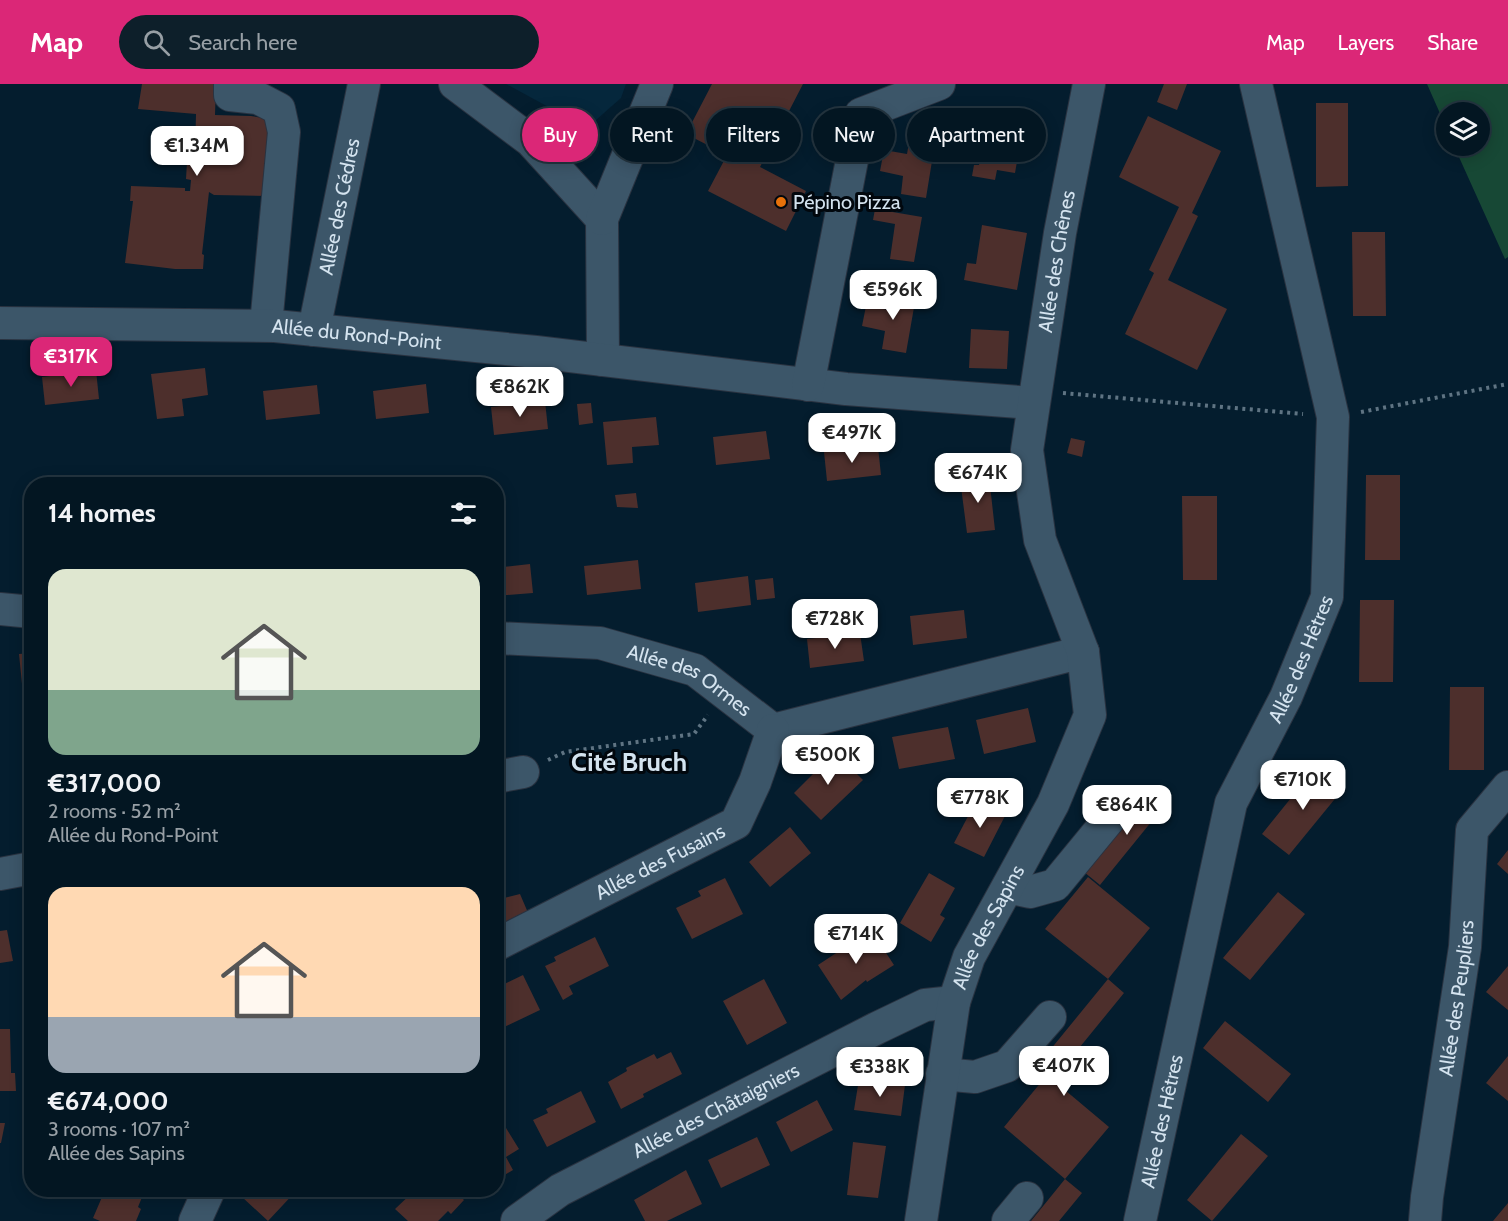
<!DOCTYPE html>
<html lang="en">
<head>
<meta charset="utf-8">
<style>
  :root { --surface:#031622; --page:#0d1f2a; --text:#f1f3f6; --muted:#979fa5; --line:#243540; --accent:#db2777 }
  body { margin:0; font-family:Cabin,sans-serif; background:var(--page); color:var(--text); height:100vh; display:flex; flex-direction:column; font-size:22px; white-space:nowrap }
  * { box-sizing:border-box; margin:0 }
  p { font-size:20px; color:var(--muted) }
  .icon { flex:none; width:33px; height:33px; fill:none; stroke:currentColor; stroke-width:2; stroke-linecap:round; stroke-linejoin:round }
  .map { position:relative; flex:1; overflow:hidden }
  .details { position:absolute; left:24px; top:393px; width:480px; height:720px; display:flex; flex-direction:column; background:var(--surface); border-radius:24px; box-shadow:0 3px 15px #0003,0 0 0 2px var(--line) }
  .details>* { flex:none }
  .hud { position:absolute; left:522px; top:24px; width:570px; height:54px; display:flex; gap:12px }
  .fabs { position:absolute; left:1436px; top:18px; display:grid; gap:12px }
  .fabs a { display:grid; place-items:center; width:54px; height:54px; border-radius:50%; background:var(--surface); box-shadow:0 3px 15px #0003,0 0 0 2px var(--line); font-size:30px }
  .price { position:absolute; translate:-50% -51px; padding:0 14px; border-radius:12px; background:#fff; color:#222; font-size:20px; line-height:39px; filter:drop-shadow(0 2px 3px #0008) }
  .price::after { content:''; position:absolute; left:50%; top:36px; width:18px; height:14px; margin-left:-9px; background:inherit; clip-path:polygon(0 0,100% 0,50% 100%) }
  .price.current { background:var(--accent); color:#fff }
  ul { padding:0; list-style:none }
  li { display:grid; align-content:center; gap:12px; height:318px; padding:0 24px }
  li span { display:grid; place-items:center; height:186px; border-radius:18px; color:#555 }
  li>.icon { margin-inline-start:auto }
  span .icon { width:108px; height:108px; fill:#fffc; stroke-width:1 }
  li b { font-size:26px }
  h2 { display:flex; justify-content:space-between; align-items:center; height:72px; padding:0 24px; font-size:26px }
  .pill { padding:0 21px; border-radius:27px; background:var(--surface); box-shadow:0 3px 15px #0003,0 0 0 2px var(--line); font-size:21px; line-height:54px }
  .pill.current { background:var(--accent); color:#fff }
  header { display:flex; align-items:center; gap:36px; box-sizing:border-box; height:84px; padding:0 30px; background:var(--accent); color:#fff }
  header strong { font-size:28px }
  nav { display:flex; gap:33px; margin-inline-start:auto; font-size:21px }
  .search { width:420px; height:54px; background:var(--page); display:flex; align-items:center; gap:15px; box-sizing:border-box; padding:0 21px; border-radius:33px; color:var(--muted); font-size:22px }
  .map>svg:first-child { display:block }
  .built { fill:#05273c }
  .green { fill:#174835 }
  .building { fill:#4d2f2c }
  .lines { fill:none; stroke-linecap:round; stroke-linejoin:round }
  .minor-casing { stroke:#2a3341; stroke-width:34 }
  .path { stroke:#5f7483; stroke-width:4; stroke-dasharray:3 4.5; stroke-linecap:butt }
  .minor { stroke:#3c5669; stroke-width:32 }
  .food-dot { fill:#e8710a; stroke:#01070d; stroke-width:2 }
  .labels { text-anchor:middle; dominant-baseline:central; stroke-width:6; stroke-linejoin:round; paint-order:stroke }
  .poi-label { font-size:20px; fill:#d4e3ef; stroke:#01070d; text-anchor:start }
  .street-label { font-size:20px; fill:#d4e3ef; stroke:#01070d }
  .district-label { font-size:26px; font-weight:bold; fill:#d4e3ef; stroke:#01070d }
</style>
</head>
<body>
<header>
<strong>Map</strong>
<div class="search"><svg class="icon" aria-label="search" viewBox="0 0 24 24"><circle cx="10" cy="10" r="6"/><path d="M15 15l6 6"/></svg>Search here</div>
<nav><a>Map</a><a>Layers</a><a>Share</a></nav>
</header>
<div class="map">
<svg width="1508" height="1137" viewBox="0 0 1508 1137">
  <rect width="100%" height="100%" fill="#041d2e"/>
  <!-- built -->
  <path class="built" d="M 506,0 L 626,0 L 621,14 L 587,44 Z"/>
  <!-- green -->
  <path class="green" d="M 1427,0 L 1508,0 L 1508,173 L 1505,175 L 1454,62 L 1479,62 L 1479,28 L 1446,28 L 1446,43 Z"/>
  <!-- building -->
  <path class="building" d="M 142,0 L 216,0 L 215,31 L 251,32 L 274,36 L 268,112 L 214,111 L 209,108 L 202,170 L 204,171 L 203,185 L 175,185 L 125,179 L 133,117 L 130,117 L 131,102 L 185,104 L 185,107 L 190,107 L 191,96 L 186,95 L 187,78 L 189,68 L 195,69 L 196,30 L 138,25 Z
    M 712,0 L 803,0 L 760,83 L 806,107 L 786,147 L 708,107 L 727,71 L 686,50 Z
    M 1164,0 L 1187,0 L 1177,26 L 1157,18 Z
    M 1316,19 L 1348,19 L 1348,102 L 1316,103 Z
    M 984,26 L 1006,30 L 1005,39 L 1023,43 L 1015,89 L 997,86 L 995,96 L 972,92 L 974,81 L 979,81 L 986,38 L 982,37 Z
    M 1148,32 L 1221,67 L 1192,129 L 1198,132 L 1168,196 L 1227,225 L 1197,286 L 1125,250 L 1154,189 L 1149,186 L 1179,123 L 1119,93 Z
    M 913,36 L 938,40 L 926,114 L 901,110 L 903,92 L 880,87 L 884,66 L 907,70 Z
    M 875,125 L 922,133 L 914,178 L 890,175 L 895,140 L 873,136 Z
    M 982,141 L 1027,149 L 1017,206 L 964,196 L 967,179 L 976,180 Z
    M 1352,148 L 1385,148 L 1386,232 L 1353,232 Z
    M 892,208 L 916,212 L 906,269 L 882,265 L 885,247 L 862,242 L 866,222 L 889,226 Z
    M 971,245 L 1009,247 L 1007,285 L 969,284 Z
    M 205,284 L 208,311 L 182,315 L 184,332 L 157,335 L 151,290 Z
    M 96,286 L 99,315 L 45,321 L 42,293 Z
    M 426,300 L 429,329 L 376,335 L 373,307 Z
    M 317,301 L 320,330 L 266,336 L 263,307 Z
    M 545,317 L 548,345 L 494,351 L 491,323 Z
    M 591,319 L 593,339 L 579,341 L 577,320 Z
    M 656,333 L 659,361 L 632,363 L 633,379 L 607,381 L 603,338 Z
    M 766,347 L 770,375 L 716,381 L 713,353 Z
    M 1071,354 L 1085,357 L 1082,373 L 1067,369 Z
    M 878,363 L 881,391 L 827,397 L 824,368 Z
    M 1366,391 L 1400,391 L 1400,476 L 1365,476 Z
    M 989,392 L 995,446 L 967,449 L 960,395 Z
    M 636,409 L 638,424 L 617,423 L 615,411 Z
    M 1182,412 L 1217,412 L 1217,496 L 1183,496 Z
    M 501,465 L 503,483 L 530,480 L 533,509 L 496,512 L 496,466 Z
    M 638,476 L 641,505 L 587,511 L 584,482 Z
    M 748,492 L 751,521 L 698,528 L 695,499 Z
    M 773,494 L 775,514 L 757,516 L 755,496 Z
    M 1360,516 L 1394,516 L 1393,598 L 1359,598 Z
    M 964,526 L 967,554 L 913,561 L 910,532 Z
    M 860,549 L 864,577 L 810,584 L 807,555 Z
    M 32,569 L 32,609 L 23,610 L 19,570 Z
    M 1450,603 L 1484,603 L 1484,686 L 1449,686 Z
    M 1028,624 L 1036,658 L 984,670 L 976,636 Z
    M 948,643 L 955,675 L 899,685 L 892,653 Z
    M 835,668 L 863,696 L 821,736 L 794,709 Z
    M 1316,683 L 1343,705 L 1289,771 L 1262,750 Z
    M 1153,702 L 1169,716 L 1100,801 L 1084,788 Z
    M 976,717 L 1005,732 L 984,773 L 954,759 Z
    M 790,743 L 811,769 L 770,803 L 749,778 Z
    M 1508,766 L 1508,790 L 1497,780 Z
    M 929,789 L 955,804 L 940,831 L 945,834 L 931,858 L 900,839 Z
    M 1088,793 L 1150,844 L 1108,895 L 1045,845 Z
    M 725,794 L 743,830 L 692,855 L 676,824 L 701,812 L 698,807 Z
    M 1278,808 L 1305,830 L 1250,896 L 1223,874 Z
    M 520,810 L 529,831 L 507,841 L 496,816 Z
    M 7,846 L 13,877 L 0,879 L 0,847 Z
    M 871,846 L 894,881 L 867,898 L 866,896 L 841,916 L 818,881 Z
    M 595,853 L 609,882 L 569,902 L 573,910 L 563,916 L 545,882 L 556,877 L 554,873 Z
    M 1508,882 L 1508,926 L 1486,908 Z
    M 523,891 L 540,926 L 496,947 L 496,904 Z
    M 764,895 L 787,939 L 747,961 L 723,917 Z
    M 1108,895 L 1124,909 L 1053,996 L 1109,1043 L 1065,1095 L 1004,1043 L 1047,991 L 1037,982 Z
    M 1225,937 L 1291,990 L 1268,1018 L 1203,964 Z
    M 0,945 L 10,945 L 11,985 L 11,989 L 15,989 L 16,1007 L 0,1007 Z
    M 671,968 L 682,990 L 643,1010 L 644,1013 L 621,1025 L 608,998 L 627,987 L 626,984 L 654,970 L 657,975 Z
    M 1508,972 L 1508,1017 L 1486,999 Z
    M 859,995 L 905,1001 L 901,1032 L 854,1026 Z
    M 581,1007 L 596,1038 L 547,1063 L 533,1036 L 548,1029 L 546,1025 Z
    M 817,1016 L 833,1046 L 791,1068 L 776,1038 Z
    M 0,1039 L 5,1039 L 1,1059 L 0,1059 Z
    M 503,1039 L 519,1065 L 506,1073 L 513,1086 L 496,1096 L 496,1043 Z
    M 1241,1050 L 1268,1072 L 1212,1137 L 1187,1116 Z
    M 757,1053 L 770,1081 L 721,1104 L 708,1076 Z
    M 853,1058 L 886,1062 L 878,1114 L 847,1111 Z
    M 686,1086 L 702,1120 L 667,1137 L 645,1137 L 634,1116 Z
    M 1065,1095 L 1082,1109 L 1059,1137 L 1031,1137 Z
    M 105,1106 L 145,1106 L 138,1123 L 141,1125 L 136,1137 L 100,1137 L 93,1134 Z
    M 249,1106 L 297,1106 L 268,1137 L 242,1113 Z
    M 415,1106 L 454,1106 L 464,1116 L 451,1130 L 448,1127 L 438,1137 L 408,1137 L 395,1125 Z
    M 1508,1119 L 1508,1137 L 1493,1137 Z"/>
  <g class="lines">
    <defs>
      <g id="minor">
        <path d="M 230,0 L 230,11 L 258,14 L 279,25 L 284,48 L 266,241"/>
        <path d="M 455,0 L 531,57 L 602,135 L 603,276"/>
        <path d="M 602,135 L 657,0"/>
        <path id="s1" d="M 0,239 L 275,242 L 536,268 L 846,305 L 1033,319"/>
        <path id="s2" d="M 314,246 L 364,0"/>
        <path d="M 808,301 L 861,30 L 939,0"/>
        <path d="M 0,525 L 32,528"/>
        <path id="s3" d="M 496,554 L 600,559 L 695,586 L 773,646 L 1083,568"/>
        <path d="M 496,693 L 523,688"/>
        <path d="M 0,790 L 32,784"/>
        <path d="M 1008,803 L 1030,808 L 1055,801 L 1120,722"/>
        <path id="s4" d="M 496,861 L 736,739 L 755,698 L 773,646"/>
        <path d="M 942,990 L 975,993 L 1007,982 L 1050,933"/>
        <path d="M 195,1137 L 209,1106"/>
        <path id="s5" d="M 517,1137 L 560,1106 L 877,944 L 925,921 L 954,918"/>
        <path id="s6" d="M 921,1137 L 954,918 L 969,873 L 1053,720 L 1090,631 L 1083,568 L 1040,456 L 1027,366 L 1060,149 L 1089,0"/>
        <path d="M 1008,1137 L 1027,1114"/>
        <path id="s7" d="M 1140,1137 L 1231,719 L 1286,613 L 1327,513 L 1333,333 L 1256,0"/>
        <path id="s8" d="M 1425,1137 L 1427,1113 L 1465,863 L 1472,746 L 1508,703"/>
      </g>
    </defs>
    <!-- minor casing -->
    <use href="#minor" class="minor-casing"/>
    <!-- path -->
    <path class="path" d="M 1063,309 L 1303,330
      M 1361,328 L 1508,300
      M 548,676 L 565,668 L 694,650 L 708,631"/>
    <!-- minor -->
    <use href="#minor" class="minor"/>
  </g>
  <!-- markers -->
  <circle class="food-dot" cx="781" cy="118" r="6"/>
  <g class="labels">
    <!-- poi labels -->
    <g class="poi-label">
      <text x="793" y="118">Pépino Pizza</text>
    </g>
    <!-- street labels -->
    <g class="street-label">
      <text stroke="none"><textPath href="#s2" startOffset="126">Allée des Cédres</textPath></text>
      <text stroke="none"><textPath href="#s6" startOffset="1005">Allée des Chênes</textPath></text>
      <text stroke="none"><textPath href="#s1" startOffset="357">Allée du Rond-Point</textPath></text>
      <text stroke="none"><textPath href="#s7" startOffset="588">Allée des Hêtres</textPath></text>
      <text stroke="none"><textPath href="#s3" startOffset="202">Allée des Ormes</textPath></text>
      <text stroke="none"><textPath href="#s4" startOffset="184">Allée des Fusains</textPath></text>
      <text stroke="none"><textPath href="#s6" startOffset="304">Allée des Sapins</textPath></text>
      <text stroke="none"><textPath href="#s8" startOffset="225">Allée des Peupliers</textPath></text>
      <text stroke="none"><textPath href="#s5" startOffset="228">Allée des Châtaigniers</textPath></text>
      <text stroke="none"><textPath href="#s7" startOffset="102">Allée des Hêtres</textPath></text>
    </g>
    <!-- district labels -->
    <g class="district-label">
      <text x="629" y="678">Cité Bruch</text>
    </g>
  </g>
</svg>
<div class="fabs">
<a><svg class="icon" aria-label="layers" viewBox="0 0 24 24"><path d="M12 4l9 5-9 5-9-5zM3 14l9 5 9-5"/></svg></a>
</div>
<b class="price" style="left:197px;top:93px">€1.34M</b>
<b class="price" style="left:893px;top:237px">€596K</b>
<b class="price current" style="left:71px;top:304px">€317K</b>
<b class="price" style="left:520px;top:334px">€862K</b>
<b class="price" style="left:852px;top:380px">€497K</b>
<b class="price" style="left:978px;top:420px">€674K</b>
<b class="price" style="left:835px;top:566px">€728K</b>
<b class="price" style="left:828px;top:702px">€500K</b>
<b class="price" style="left:1303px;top:727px">€710K</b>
<b class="price" style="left:980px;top:745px">€778K</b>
<b class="price" style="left:1127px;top:752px">€864K</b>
<b class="price" style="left:856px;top:881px">€714K</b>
<b class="price" style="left:1064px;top:1013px">€407K</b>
<b class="price" style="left:880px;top:1014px">€338K</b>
<div class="hud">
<a class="pill current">Buy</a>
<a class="pill">Rent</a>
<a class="pill">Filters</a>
<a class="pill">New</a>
<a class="pill">Apartment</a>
</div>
<section class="details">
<h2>14 homes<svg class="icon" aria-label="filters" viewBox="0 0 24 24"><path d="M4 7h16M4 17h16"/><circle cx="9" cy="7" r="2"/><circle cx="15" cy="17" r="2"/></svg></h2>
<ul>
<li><span style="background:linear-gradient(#dfe7d0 65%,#7fa58c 0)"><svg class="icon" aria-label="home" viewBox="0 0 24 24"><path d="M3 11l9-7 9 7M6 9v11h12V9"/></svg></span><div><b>€317,000</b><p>2 rooms · 52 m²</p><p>Allée du Rond-Point</p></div></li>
<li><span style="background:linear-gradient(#ffd9b3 70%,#9aa5b1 0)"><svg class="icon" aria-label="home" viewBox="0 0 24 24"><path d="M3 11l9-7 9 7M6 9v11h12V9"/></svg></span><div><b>€674,000</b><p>3 rooms · 107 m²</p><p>Allée des Sapins</p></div></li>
</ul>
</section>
</div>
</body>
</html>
